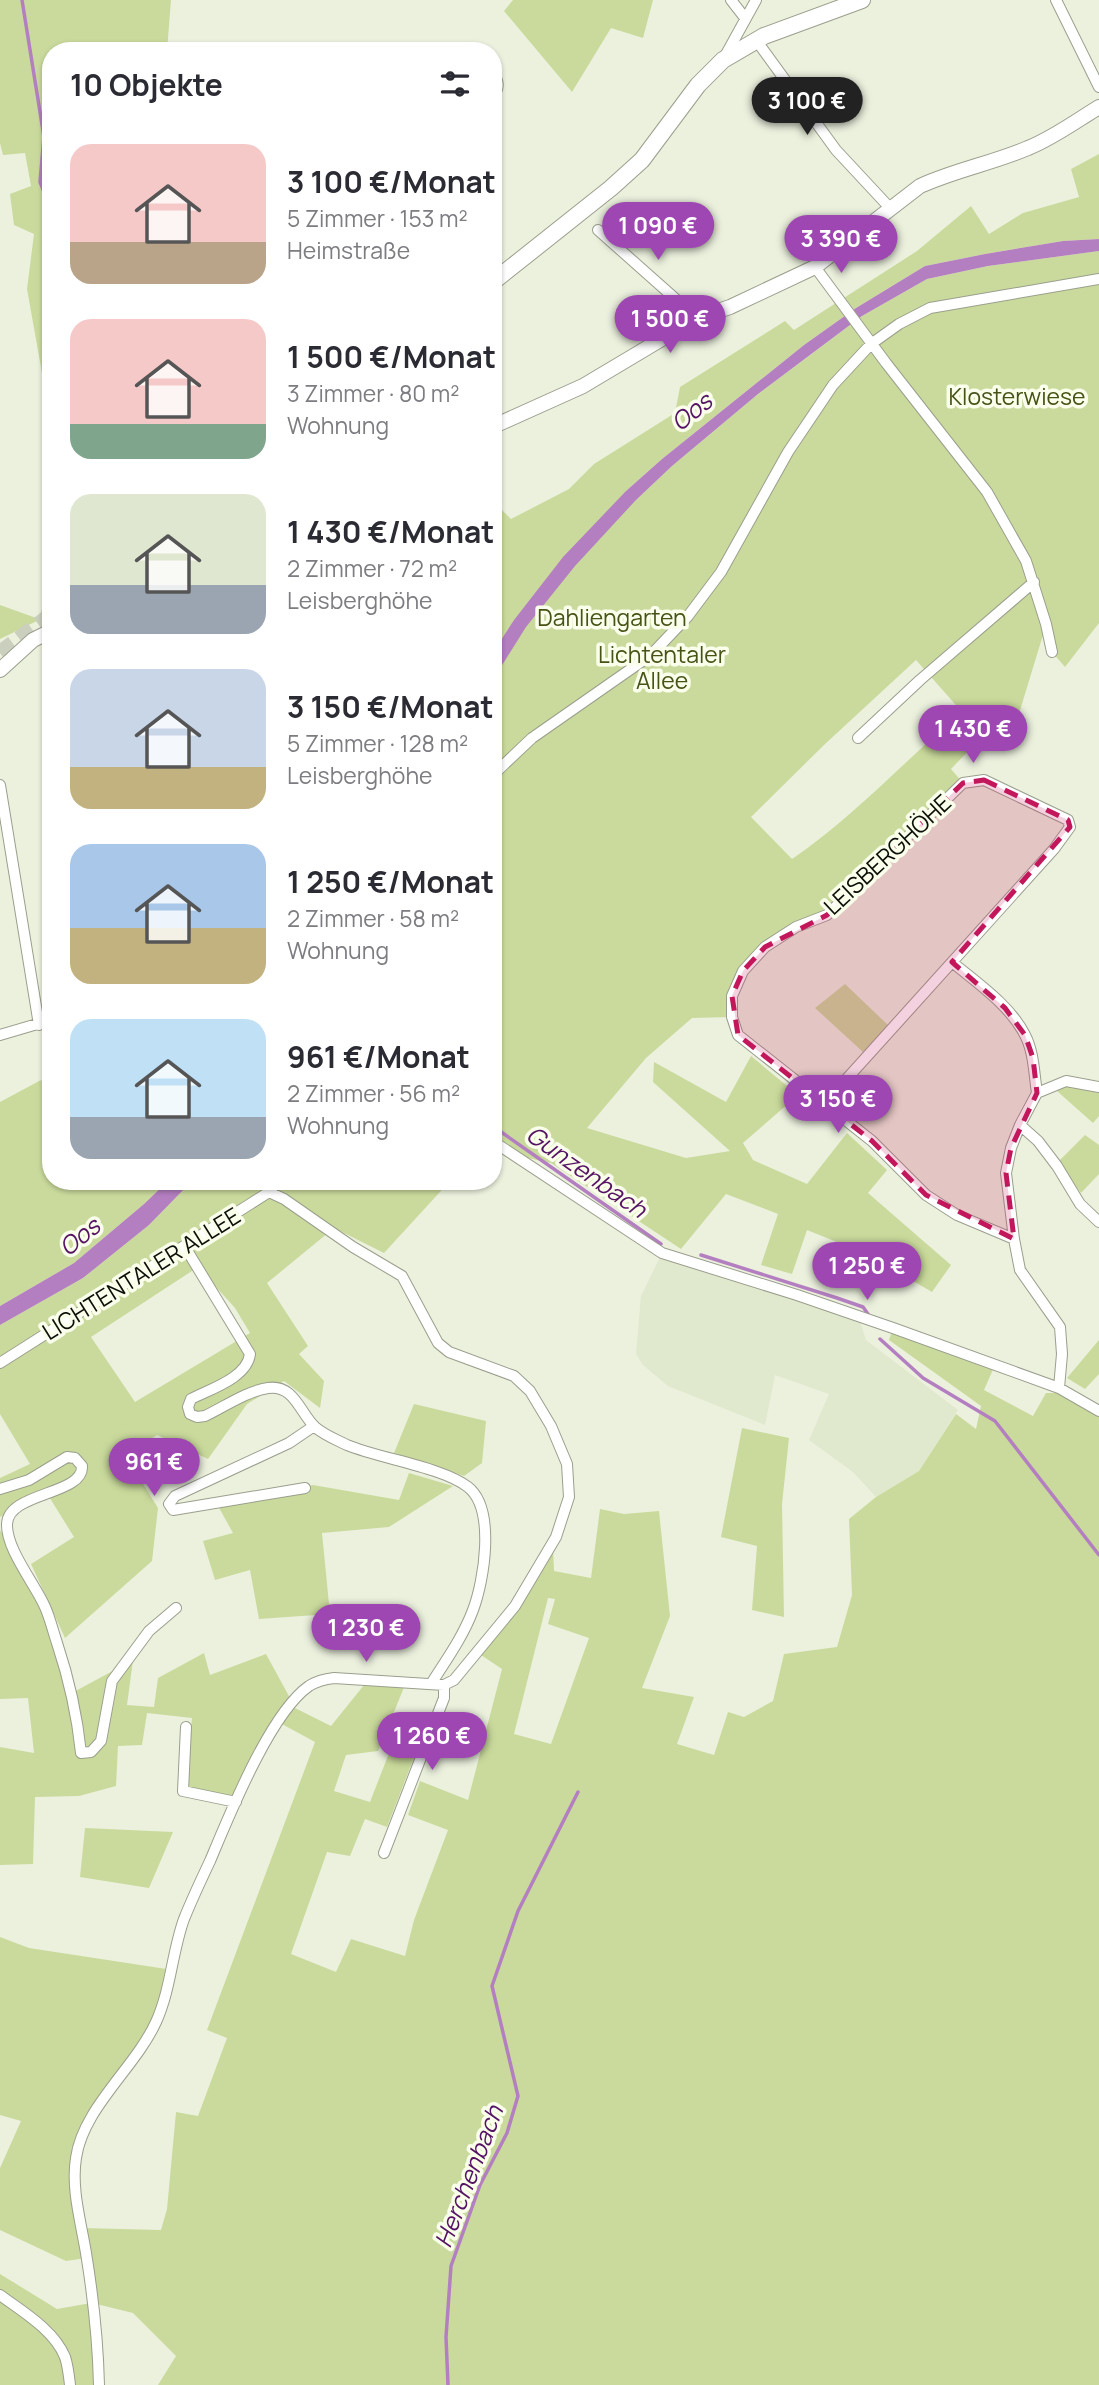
<!DOCTYPE html>
<html lang="de">
<head>
<meta charset="utf-8">
<style>
  :root { --surface:#fff; --page:#f7f7f7; --text:#2b2b33; --muted:#7c7c81; --accent:#9e46b2 }
  body { margin:0; font-family:Manrope,sans-serif; background:var(--page); color:var(--text); height:100vh; display:flex; flex-direction:column; font-size:26px; white-space:nowrap }
  * { box-sizing:border-box; margin:0 }
  p { font-size:23px; color:var(--muted) }
  .icon { flex:none; width:38px; height:38px; fill:none; stroke:currentColor; stroke-width:2; stroke-linecap:round; stroke-linejoin:round }
  .map { position:relative; flex:1; overflow:hidden }
  .sheet { position:absolute; left:42px; top:42px; width:460px; height:1148px; display:flex; flex-direction:column; background:var(--surface); border-radius:28px; box-shadow:0 2px 5px #0004 }
  .sheet>* { flex:none }
  .price { position:absolute; translate:-50% -60px; padding:0 16px; border-radius:24px; background:var(--accent); color:#fff; font-size:23px; line-height:46px; filter:drop-shadow(0 2px 4px #0008) }
  .price::after { content:''; position:absolute; left:50%; top:42px; width:21px; height:16px; margin-left:-10px; background:inherit; clip-path:polygon(0 0,100% 0,50% 100%) }
  .price.selected { background:#222; color:#fff }
  ul { padding:0; list-style:none }
  li { display:flex; align-items:center; gap:21px; height:175px; padding:0 28px }
  li span { display:grid; place-items:center; flex:none; width:196px; height:140px; border-radius:21px; color:#555 }
  li>.icon { margin-inline-start:auto }
  span .icon { width:84px; height:84px; fill:#fffc; stroke-width:1 }
  li b { font-size:30px }
  h2 { display:flex; justify-content:space-between; align-items:center; height:84px; padding:0 28px; font-size:30px }
  .map>svg:first-child { display:block }
  .built { fill:#e0e8cd }
  .green { fill:#cada9c; fill-rule:evenodd }
  .water { fill:#b47fc1 }
  .lines { fill:none; stroke-linecap:round; stroke-linejoin:round }
  .stream { stroke:#b47fc1; stroke-width:3.5 }
  .primary-tunnel { stroke:#cacfbe; stroke-width:16; stroke-dasharray:16 8; stroke-linecap:butt }
  .minor-casing { stroke:#9a9f8d; stroke-width:12 }
  .secondary-casing { stroke:#9a9f8d; stroke-width:16 }
  .primary-casing { stroke:#9a9f8d; stroke-width:18 }
  .minor { stroke:#fff; stroke-width:10 }
  .secondary { stroke:#fff; stroke-width:14 }
  .primary { stroke:#fff; stroke-width:16 }
  .marked { fill:#c2185b; fill-opacity:0.2; stroke:#c2185b; stroke-width:5; stroke-dasharray:14 9; stroke-linejoin:round }
  .labels { text-anchor:middle; dominant-baseline:central; stroke-width:7; stroke-linejoin:round; paint-order:stroke }
  .park-label { font-size:23px; fill:#475316; stroke:#f9ffeb }
  .street-label { font-size:23px; fill:#0c0e08; stroke:#f9ffeb }
  .water-label { font-size:24px; font-style:italic; fill:#561364; stroke:#f9ffeb }
</style>
</head>
<body>
<div class="map">
<svg width="1099" height="2385" viewBox="0 0 1099 2385">
  <rect width="100%" height="100%" fill="#ecf1de"/>
  <!-- built -->
  <path class="built" d="M 662,1253 L 858,1315 L 866,1340 L 958,1410 L 919,1471 L 876,1497 L 853,1472 L 809,1440 L 829,1394 L 775,1375 L 765,1425 L 668,1386 L 643,1365 L 636,1354 L 641,1296 Z"/>
  <!-- green -->
  <path class="green" d="M 0,0 L 171,0 L 167,51 L 51,51 L 51,399 L 45,390 L 27,289 L 34,234 L 14,225 L 10,194 L 31,186 L 25,153 L 3,155 L 0,143 Z
    M 513,0 L 653,0 L 643,38 L 611,28 L 572,92 L 504,11 Z
    M 1099,154 L 1099,239 L 1063,241 L 985,254 L 925,266 L 856,308 L 804,345 L 662,459 L 626,491 L 635,501 L 672,466 L 758,394 L 813,353 L 862,316 L 927,279 L 988,266 L 1099,251 L 1099,623 L 1065,667 L 1052,652 L 1046,625 L 1014,730 L 995,723 L 951,769 L 963,783 L 827,915 L 796,927 L 743,971 L 732,1017 L 692,1018 L 646,1058 L 587,1128 L 686,1158 L 730,1151 L 653,1082 L 654,1062 L 726,1102 L 751,1056 L 798,1095 L 743,1143 L 753,1160 L 807,1184 L 847,1133 L 887,1170 L 868,1193 L 951,1265 L 932,1292 L 867,1254 L 807,1230 L 792,1274 L 761,1265 L 778,1214 L 726,1194 L 681,1249 L 551,1163 L 510,1154 L 494,1153 L 494,502 L 511,519 L 569,489 L 594,464 L 675,413 L 680,387 L 785,321 L 794,330 L 917,251 L 971,206 L 989,234 L 1023,213 L 1079,197 L 1071,169 ZM 916,660 L 962,712 C 905,760 854,817 792,859 L 751,817 L 824,745 Z
    M 51,578 L 51,610 L 39,620 L 0,639 L 0,605 L 39,619 Z
    M 845,984 L 888,1025 L 863,1052 L 815,1008 Z
    M 41,1080 L 51,1094 L 51,1181 L 168,1181 L 144,1204 L 74,1263 L 0,1306 L 0,1102 Z
    M 1068,1085 L 1099,1093 L 1099,1116 L 1093,1123 L 1057,1091 Z
    M 1085,1135 L 1099,1145 L 1099,1174 L 1081,1193 L 1058,1162 Z
    M 192,1181 L 450,1181 L 384,1253 L 334,1228 L 267,1283 L 308,1346 L 299,1354 L 324,1381 L 320,1408 L 284,1381 L 247,1404 L 208,1459 L 157,1435 L 125,1455 L 158,1508 L 152,1561 L 65,1638 L 31,1564 L 74,1537 L 48,1495 L 0,1517 L 0,1478 L 30,1464 L 0,1414 L 0,1325 L 83,1278 L 149,1225 ZM 198,1267 L 235,1308 L 250,1333 L 135,1402 L 91,1337 Z
    M 893,1328 L 995,1365 L 984,1390 L 1033,1416 L 1046,1393 L 1067,1393 L 1099,1411 L 1099,2385 L 158,2385 L 176,2356 L 133,2313 L 92,2303 L 99,2385 L 0,2385 L 0,2274 L 57,2309 L 91,2303 L 86,2258 L 66,2261 L 0,2230 L 0,2168 L 21,2121 L 0,2115 L 0,1937 L 29,1948 L 173,1970 L 157,2020 L 96,2111 L 76,2155 L 82,2228 L 161,2230 L 167,2209 L 176,2112 L 198,2116 L 227,2038 L 207,2030 L 315,1742 L 280,1723 L 293,1707 L 331,1726 L 364,1685 L 405,1685 L 378,1751 L 346,1755 L 334,1791 L 370,1802 L 391,1748 L 415,1755 L 387,1827 L 365,1819 L 350,1856 L 327,1852 L 291,1954 L 336,1972 L 351,1939 L 405,1956 L 414,1920 L 448,1830 L 408,1815 L 420,1781 L 468,1800 L 502,1669 L 481,1655 L 553,1548 L 554,1571 L 591,1578 L 600,1509 L 624,1514 L 659,1511 L 670,1616 L 642,1688 L 694,1697 L 677,1744 L 714,1755 L 728,1712 L 744,1717 L 773,1701 L 784,1654 L 837,1647 L 852,1595 L 849,1519 L 876,1497 L 919,1471 L 956,1414 L 976,1429 L 981,1406 L 889,1340 ZM 548,1598 L 555,1599 L 548,1624 L 589,1638 L 551,1744 L 514,1734 Z
    M 1099,1340 L 1099,1374 L 1085,1389 L 1067,1378 Z
    M 414,1404 L 486,1421 L 482,1463 L 464,1476 L 394,1453 Z
    M 742,1428 L 789,1438 L 782,1504 L 784,1617 L 752,1610 L 757,1546 L 721,1537 Z
    M 409,1473 L 453,1486 L 389,1527 L 322,1533 L 330,1614 L 259,1619 L 250,1570 L 215,1580 L 203,1541 L 233,1533 L 218,1506 L 313,1485 L 399,1500 Z
    M 0,1530 L 43,1609 L 70,1694 L 133,1660 L 127,1705 L 154,1707 L 158,1678 L 204,1653 L 210,1675 L 266,1654 L 290,1698 L 233,1800 L 185,1789 L 192,1718 L 147,1713 L 142,1745 L 118,1746 L 116,1786 L 79,1796 L 35,1797 L 33,1864 L 0,1865 L 0,1747 L 34,1753 L 28,1698 L 0,1699 Z
    M 85,1828 L 173,1832 L 149,1888 L 80,1877 Z"/>
  <!-- water -->
  <path class="water" d="M 1099,239 L 1099,251 L 988,266 L 927,279 L 862,316 L 758,394 L 672,466 L 635,501 L 575,566 L 526,627 L 494,678 L 494,651 L 514,620 L 563,557 L 626,491 L 662,459 L 804,345 L 856,308 L 925,266 L 985,254 L 1063,241 Z
    M 168,1181 L 192,1181 L 149,1225 L 83,1278 L 0,1325 L 0,1306 L 74,1263 L 144,1204 Z"/>
  <g class="lines">
    <!-- stream -->
    <path class="stream" d="M 22,0 L 44,137 L 40,182 L 50,206 L 45,266 L 51,284
      M 494,1127 L 661,1244
      M 701,1255 L 837,1298 L 863,1307 L 868,1314
      M 880,1339 L 923,1378 L 995,1421 L 1099,1555
      M 448,2385 L 446,2337 L 451,2266 L 480,2185 L 507,2133 L 518,2096 L 492,1986 L 518,1911 L 578,1792"/>
    <!-- primary-tunnel -->
    <path class="primary-tunnel" d="M 0,653 L 51,615"/>
    <defs>
      <path id="minor" d="M 731,0 L 745,18
        M 1056,0 L 1099,87
        M 756,40 L 836,150 L 890,208
        M 724,58 L 756,0
        M 494,74 C 499,83 499,87 494,96
        M 598,230 L 697,318
        M 815,267 L 886,363 L 987,492 L 1026,561 L 1046,624 L 1052,652
        M 858,738 L 920,680 L 1034,582
        M 494,774 L 532,738 L 651,655 L 688,616 L 721,572 L 788,452 L 833,385 L 871,344 L 899,324 L 930,308 L 1099,279
        M 0,785 L 39,1025
        M 952,962 C 977,983 1010,1005 1025,1035 C 1034,1052 1034,1074 1037,1093
        M 0,1035 L 51,1020
        M 824,1104 L 1054,849 L 1070,827 L 1068,820 L 984,780 L 963,783 L 827,915 L 796,927 L 765,947 L 743,971 L 732,996 L 732,1017 L 738,1035 L 872,1141 L 926,1195 L 957,1215 L 1014,1239
        M 1020,1125 L 1038,1141 L 1057,1166 L 1080,1204 L 1099,1222
        M 494,1142 L 662,1253 L 797,1295 L 893,1328 L 1059,1388 L 1099,1411
        M 185,1247 L 250,1354 C 247,1378 210,1389 191,1399 L 188,1407 L 190,1414 L 197,1417 L 205,1416 C 224,1407 247,1391 268,1388 C 294,1384 300,1413 315,1427 C 324,1435 337,1440 347,1445 C 381,1459 442,1467 468,1487 C 496,1509 484,1581 473,1610 C 463,1637 446,1660 431,1684
        M 0,1363 L 269,1192 L 279,1181
        M 1059,1388 L 1062,1354 L 1060,1327 L 1020,1270 L 1014,1239 L 1006,1173 L 1011,1148 L 1020,1125 L 1037,1093 L 1066,1081 L 1099,1087
        M 305,1488 L 173,1510 L 169,1504 L 175,1496 L 289,1443 L 314,1426
        M 0,1489 L 29,1480 L 67,1457 L 75,1458 L 82,1466 C 84,1495 8,1492 7,1524 C 6,1549 35,1584 45,1607 C 50,1618 53,1631 57,1643 C 69,1679 77,1714 81,1753 L 91,1752 L 101,1741 L 112,1681 L 149,1631 L 176,1608
        M 186,1727 L 183,1791 L 236,1802
        M 384,1853 L 444,1698 L 444,1685
        M 0,2295 C 23,2312 54,2330 65,2357 C 68,2366 69,2376 70,2385
        M 99,2385 C 98,2341 93,2296 86,2253 C 81,2222 71,2189 76,2158 C 83,2108 135,2068 156,2022 C 171,1989 172,1952 184,1919 C 192,1899 201,1880 210,1861 C 229,1816 270,1713 309,1686 C 317,1681 325,1679 334,1678 L 444,1685 L 454,1680 L 515,1606 L 556,1537 L 569,1497 L 567,1464 L 551,1426 L 530,1391 L 514,1376 L 449,1352 L 438,1343 L 402,1276 L 353,1247 L 284,1199 L 269,1192"/>
      <path id="secondary" d="M 494,426 L 583,386 L 697,318 L 730,307 L 815,267 L 920,186 C 955,170 993,163 1028,148 C 1053,138 1076,121 1099,107
        M 0,670 L 33,640 L 51,631"/>
      <path id="primary" d="M 494,281 L 611,188 L 642,160 L 698,85 L 723,60 L 764,36 L 862,0"/>
    </defs>
    <!-- minor casing -->
    <use href="#minor" class="minor-casing"/>
    <!-- secondary casing -->
    <use href="#secondary" class="secondary-casing"/>
    <!-- primary casing -->
    <use href="#primary" class="primary-casing"/>
    <!-- minor -->
    <use href="#minor" class="minor"/>
    <!-- secondary -->
    <use href="#secondary" class="secondary"/>
    <!-- primary -->
    <use href="#primary" class="primary"/>
  </g>
  <!-- marked area -->
  <path class="marked" d="M 984,780 L 1068,820 L 1070,827 L 952,962 L 1005,1008 L 1025,1035 L 1033,1058 L 1037,1093 L 1011,1148 L 1006,1173 L 1014,1239 L 926,1195 L 872,1141 L 738,1035 L 732,996 L 743,971 L 765,947 L 827,915 L 963,783 Z"/>
  <g class="labels">
    <!-- park labels -->
    <g class="park-label">
      <text x="1017" y="396">Klosterwiese</text>
      <text x="612" y="617">Dahliengarten</text>
      <text x="662" y="654">Lichtentaler<tspan x="662" dy="26">Allee</tspan></text>
    </g>
    <!-- street labels -->
    <g class="street-label">
      <text transform="translate(887 854) rotate(-43)">LEISBERGHÖHE</text>
      <text transform="translate(141 1273) rotate(-32)">LICHTENTALER ALLEE</text>
    </g>
    <!-- water labels -->
    <g class="water-label">
      <text transform="translate(691 411) rotate(-39)">Oos</text>
      <text transform="translate(587 1171) rotate(35)">Gunzenbach</text>
      <text transform="translate(79 1236) rotate(-39)">Oos</text>
      <text transform="translate(468 2176) rotate(-69)">Herchenbach</text>
    </g>
  </g>
</svg>
<b class="price selected" style="left:807px;top:137px">3 100 €</b>
<b class="price" style="left:658px;top:262px">1 090 €</b>
<b class="price" style="left:841px;top:275px">3 390 €</b>
<b class="price" style="left:670px;top:355px">1 500 €</b>
<b class="price" style="left:973px;top:765px">1 430 €</b>
<b class="price" style="left:838px;top:1135px">3 150 €</b>
<b class="price" style="left:867px;top:1302px">1 250 €</b>
<b class="price" style="left:154px;top:1498px">961 €</b>
<b class="price" style="left:366px;top:1664px">1 230 €</b>
<b class="price" style="left:432px;top:1772px">1 260 €</b>
<section class="sheet">
<h2>10 Objekte<svg class="icon" aria-label="filters" viewBox="0 0 24 24"><path d="M4 7h16M4 17h16"/><circle cx="9" cy="7" r="2"/><circle cx="15" cy="17" r="2"/></svg></h2>
<ul>
<li><span style="background:linear-gradient(#f6c9c9 70%,#b9a48a 0)"><svg class="icon" aria-label="home" viewBox="0 0 24 24"><path d="M3 11l9-7 9 7M6 9v11h12V9"/></svg></span><div><b>3 100 €/Monat</b><p>5 Zimmer · 153 m²</p><p>Heimstraße</p></div></li>
<li><span style="background:linear-gradient(#f6c9c9 75%,#7fa58c 0)"><svg class="icon" aria-label="home" viewBox="0 0 24 24"><path d="M3 11l9-7 9 7M6 9v11h12V9"/></svg></span><div><b>1 500 €/Monat</b><p>3 Zimmer · 80 m²</p><p>Wohnung</p></div></li>
<li><span style="background:linear-gradient(#dfe7d0 65%,#9aa5b1 0)"><svg class="icon" aria-label="home" viewBox="0 0 24 24"><path d="M3 11l9-7 9 7M6 9v11h12V9"/></svg></span><div><b>1 430 €/Monat</b><p>2 Zimmer · 72 m²</p><p>Leisberghöhe</p></div></li>
<li><span style="background:linear-gradient(#c9d6e8 70%,#c2b280 0)"><svg class="icon" aria-label="home" viewBox="0 0 24 24"><path d="M3 11l9-7 9 7M6 9v11h12V9"/></svg></span><div><b>3 150 €/Monat</b><p>5 Zimmer · 128 m²</p><p>Leisberghöhe</p></div></li>
<li><span style="background:linear-gradient(#a9c7e8 60%,#c2b280 0)"><svg class="icon" aria-label="home" viewBox="0 0 24 24"><path d="M3 11l9-7 9 7M6 9v11h12V9"/></svg></span><div><b>1 250 €/Monat</b><p>2 Zimmer · 58 m²</p><p>Wohnung</p></div></li>
<li><span style="background:linear-gradient(#bfe0f5 70%,#9aa5b1 0)"><svg class="icon" aria-label="home" viewBox="0 0 24 24"><path d="M3 11l9-7 9 7M6 9v11h12V9"/></svg></span><div><b>961 €/Monat</b><p>2 Zimmer · 56 m²</p><p>Wohnung</p></div></li>
</ul>
</section>
</div>
</body>
</html>
